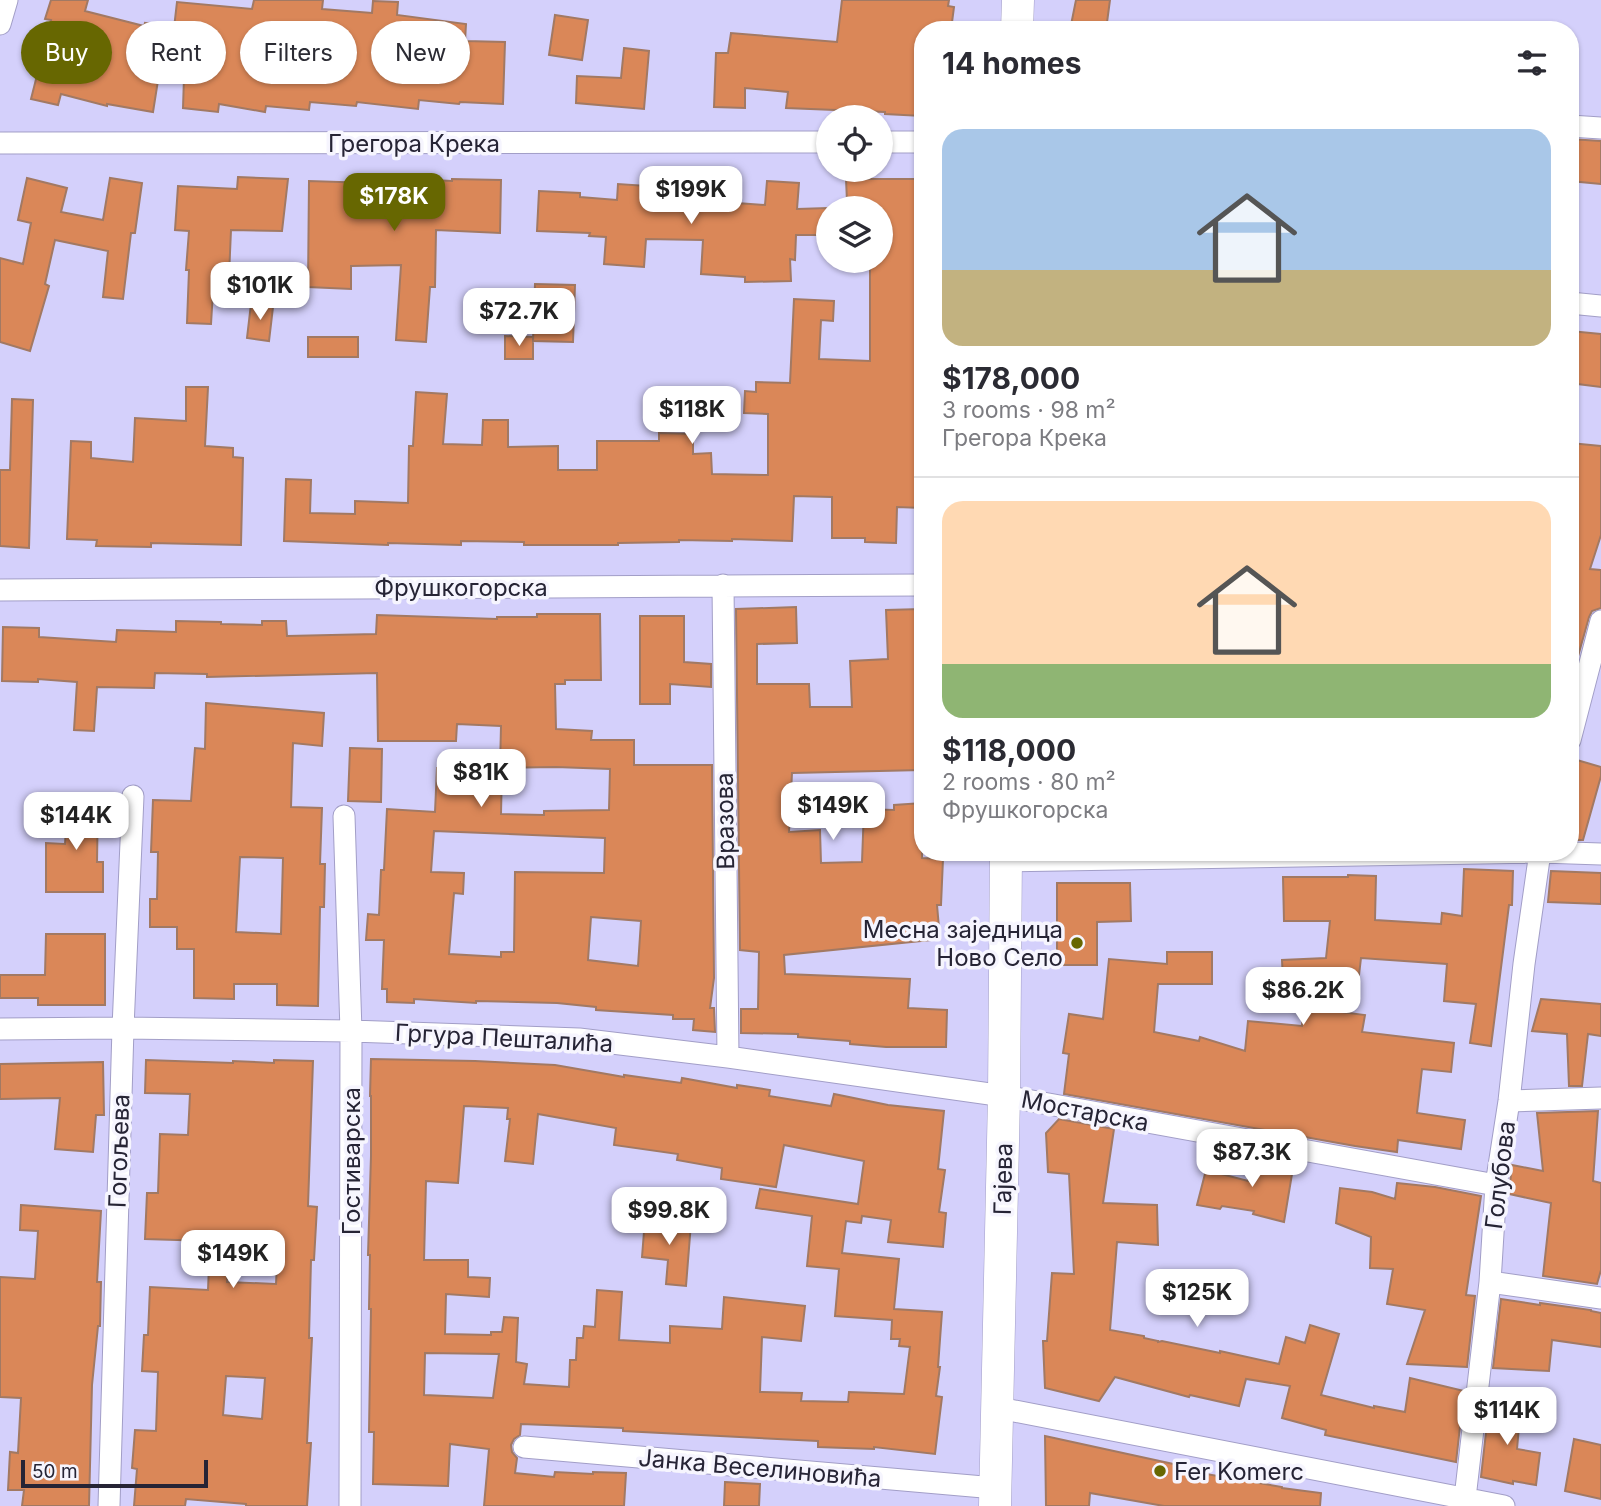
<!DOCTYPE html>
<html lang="en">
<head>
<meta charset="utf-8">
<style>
  :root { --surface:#fff; --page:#f7f7f7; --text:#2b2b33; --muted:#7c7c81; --line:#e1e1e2; --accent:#676701 }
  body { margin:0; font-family:Inter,sans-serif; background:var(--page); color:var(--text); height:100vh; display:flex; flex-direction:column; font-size:26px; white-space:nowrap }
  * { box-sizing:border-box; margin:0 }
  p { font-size:23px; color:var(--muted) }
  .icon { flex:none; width:38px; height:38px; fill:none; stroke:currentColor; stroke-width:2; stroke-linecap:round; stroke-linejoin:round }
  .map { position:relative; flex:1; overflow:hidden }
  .details { position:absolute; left:914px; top:21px; width:665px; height:840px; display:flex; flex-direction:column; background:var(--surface); border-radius:28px; box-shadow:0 2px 5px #0004 }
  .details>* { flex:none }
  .banner { position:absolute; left:21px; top:21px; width:665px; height:63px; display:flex; gap:14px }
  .fabs { position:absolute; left:816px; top:105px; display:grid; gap:14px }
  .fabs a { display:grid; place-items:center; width:77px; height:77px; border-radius:50%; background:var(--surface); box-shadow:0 2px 5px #0004; font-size:35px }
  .scale { position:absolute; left:21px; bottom:18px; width:187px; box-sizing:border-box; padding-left:7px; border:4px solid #262435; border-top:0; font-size:19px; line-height:24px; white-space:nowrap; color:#262435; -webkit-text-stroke:5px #f6f5fe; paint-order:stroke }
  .price { position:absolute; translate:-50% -60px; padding:0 16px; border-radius:14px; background:#fff; color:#222; font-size:23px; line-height:46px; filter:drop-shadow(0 2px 4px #0008) }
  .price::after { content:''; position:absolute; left:50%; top:42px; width:21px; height:16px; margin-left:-10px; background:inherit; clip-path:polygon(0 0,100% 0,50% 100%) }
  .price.current { background:var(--accent); color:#fff }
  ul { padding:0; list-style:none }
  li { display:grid; align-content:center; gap:14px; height:371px; padding:0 28px }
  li+li { border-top:2px solid var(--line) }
  li span { display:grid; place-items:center; height:217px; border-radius:21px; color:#555 }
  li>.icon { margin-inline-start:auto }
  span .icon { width:126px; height:126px; fill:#fffc; stroke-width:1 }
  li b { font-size:30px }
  h2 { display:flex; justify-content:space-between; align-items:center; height:84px; padding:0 28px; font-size:30px }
  .tag { padding:0 24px; border-radius:32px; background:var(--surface); box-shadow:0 2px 5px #0004; font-size:24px; line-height:63px }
  .tag.current { background:var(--accent); color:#fff }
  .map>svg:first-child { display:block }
  .building { fill:#da8758; stroke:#a27963; stroke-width:2; fill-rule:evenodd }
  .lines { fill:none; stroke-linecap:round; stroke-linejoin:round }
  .street-casing { stroke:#a29ec7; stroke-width:23 }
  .secondary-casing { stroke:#a29ec7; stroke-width:33 }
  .street { stroke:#fff; stroke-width:21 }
  .secondary { stroke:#fff; stroke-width:32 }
  .poi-dot { fill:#676701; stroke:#f6f5fe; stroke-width:2.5 }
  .labels { text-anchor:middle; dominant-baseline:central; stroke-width:7; stroke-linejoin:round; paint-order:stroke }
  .street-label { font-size:24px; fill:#262435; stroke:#f6f5fe }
  .poi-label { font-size:24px; fill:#262435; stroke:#f6f5fe; text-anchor:end }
</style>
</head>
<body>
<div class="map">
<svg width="1601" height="1506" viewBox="0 0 1601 1506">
  <rect width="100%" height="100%" fill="#d4d0fb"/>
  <!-- building -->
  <path class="building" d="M 51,0 L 88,0 L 85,11 L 144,26 L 145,23 L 174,28 L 177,2 L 252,9 L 254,0 L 323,0 L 322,9 L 372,13 L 373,1 L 398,2 L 397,15 L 466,24 L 465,41 L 505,42 L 503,104 L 460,102 L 459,104 L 419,100 L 418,109 L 357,102 L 356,106 L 310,102 L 309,110 L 266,106 L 265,112 L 219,104 L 218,112 L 183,108 L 184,77 L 159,74 L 153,112 L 107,104 L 107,106 L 61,94 L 58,105 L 31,99 L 51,20 L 45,19 Z
    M 842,0 L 949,0 L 948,6 L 954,7 L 951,30 L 922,30 L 922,116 L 885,114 L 885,112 L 786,108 L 788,92 L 745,88 L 745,108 L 714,107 L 716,53 L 728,53 L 731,33 L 837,42 Z
    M 1076,0 L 1110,0 L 1106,30 L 1070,30 Z
    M 555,15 L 588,20 L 582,60 L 549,55 Z
    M 624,48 L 649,51 L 644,109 L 576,103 L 577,76 L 621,78 Z
    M 1570,139 L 1601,141 L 1601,184 L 1570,181 Z
    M 238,177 L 288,179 L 282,231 L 231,230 L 229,276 L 214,275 L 211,324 L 187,323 L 189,270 L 186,270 L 189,231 L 175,230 L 178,186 L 237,189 Z
    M 371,177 L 452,181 L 452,179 L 501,180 L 500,233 L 436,230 L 435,287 L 430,287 L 426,342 L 396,340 L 401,265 L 351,266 L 351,289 L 308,287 L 309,181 L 371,183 Z
    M 27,178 L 67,188 L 61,212 L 103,220 L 110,178 L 142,183 L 135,233 L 131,233 L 123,299 L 103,297 L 108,251 L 55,240 L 45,284 L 49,286 L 30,351 L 0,342 L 0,258 L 23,264 L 31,223 L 18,220 Z
    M 846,179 L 922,179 L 922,508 L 897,507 L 896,543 L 865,542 L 865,538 L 832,538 L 832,497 L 794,496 L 792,541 L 732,539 L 732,541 L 679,540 L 679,542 L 618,543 L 618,545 L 524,545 L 524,542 L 461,541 L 461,545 L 388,543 L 388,545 L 284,541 L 286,479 L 311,480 L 310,513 L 355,514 L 355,501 L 408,503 L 409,446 L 413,446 L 416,392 L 447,394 L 443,444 L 482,445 L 483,420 L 508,420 L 508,447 L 558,446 L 558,470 L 597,470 L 597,441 L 659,441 L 659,433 L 693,434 L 693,454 L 711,453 L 712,474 L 768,475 L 768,414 L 744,413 L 745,391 L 756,392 L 756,382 L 790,383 L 794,299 L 834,301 L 833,321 L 821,320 L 819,359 L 870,361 L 870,261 L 880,261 L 880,208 L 869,208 L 869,201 L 847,201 Z
    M 767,181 L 799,183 L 797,209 L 828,208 L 828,235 L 796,235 L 795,260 L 790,259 L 791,281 L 745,282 L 745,277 L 701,274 L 703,240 L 646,239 L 644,267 L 604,264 L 606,237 L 589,236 L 590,233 L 537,231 L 539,191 L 580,193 L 580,197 L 617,200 L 618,184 L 677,188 L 677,182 L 696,182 L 696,200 L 765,205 Z
    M 535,284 L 575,285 L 573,342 L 533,341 Z
    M 251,304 L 273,307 L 269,341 L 247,338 Z
    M 1570,331 L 1601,334 L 1601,387 L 1570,383 Z
    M 505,336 L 533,337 L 533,359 L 505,359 Z
    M 308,337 L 358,337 L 358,357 L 308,357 Z
    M 186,387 L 208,387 L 205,446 L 233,448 L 233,457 L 243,458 L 241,545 L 151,543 L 151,547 L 96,546 L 97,540 L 67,539 L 71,441 L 91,442 L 91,458 L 133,462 L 135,418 L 186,421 Z
    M 12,399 L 33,400 L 29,548 L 0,546 L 0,470 L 10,470 Z
    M 1570,443 L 1601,446 L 1601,535 L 1590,569 L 1601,570 L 1601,608 L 1592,611 L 1589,617 L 1575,667 L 1570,666 Z
    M 796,607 L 797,643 L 757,644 L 757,684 L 809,684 L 810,707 L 852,707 L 850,661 L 888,659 L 886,610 L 922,609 L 922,770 L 792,773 L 789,832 L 820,830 L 821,863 L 862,862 L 864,809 L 894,810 L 894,805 L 922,803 L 922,858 L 943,859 L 941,905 L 937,905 L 940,939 L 784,955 L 785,974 L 910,979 L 908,1008 L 947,1010 L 946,1047 L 886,1047 L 850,1044 L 850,1041 L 798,1037 L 798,1034 L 741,1033 L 741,1009 L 758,1009 L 759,952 L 740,950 L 736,609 Z
    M 537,614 L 600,614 L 601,680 L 565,680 L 565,684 L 555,684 L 556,729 L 592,731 L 591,740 L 634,740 L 634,765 L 712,765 L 714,978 L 710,1008 L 714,1008 L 715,1032 L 693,1030 L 694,1019 L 673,1019 L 673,1015 L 596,1010 L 596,1007 L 557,1003 L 476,1001 L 476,1003 L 414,999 L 414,1003 L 387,1002 L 387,989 L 382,989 L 384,940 L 366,940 L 368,914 L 379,915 L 381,870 L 384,870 L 387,809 L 435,812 L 437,768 L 502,769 L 501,814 L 544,815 L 544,811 L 609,810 L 610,769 L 556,767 L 500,768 L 501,726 L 457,724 L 456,741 L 378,741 L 377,673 L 207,677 L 207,674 L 155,673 L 154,688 L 97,687 L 94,731 L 74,730 L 77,682 L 38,679 L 38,682 L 2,681 L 3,627 L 39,628 L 39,637 L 116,642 L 117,630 L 176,632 L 176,621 L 221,622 L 221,624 L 262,625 L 262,621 L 286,621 L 287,636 L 376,634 L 377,615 L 497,619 L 497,617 L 537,617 ZM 434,831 L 605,838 L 604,873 L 515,872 L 514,952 L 501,952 L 501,957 L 449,954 L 454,893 L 463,894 L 464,873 L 431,872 ZM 591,917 L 641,921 L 638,966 L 588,960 Z
    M 640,616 L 684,616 L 684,662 L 711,664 L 711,687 L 670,684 L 670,704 L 640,704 Z
    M 206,703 L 324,713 L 322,746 L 293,743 L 291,807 L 322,808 L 320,864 L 325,864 L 324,907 L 320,907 L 318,1006 L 277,1005 L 277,984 L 234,984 L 234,999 L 194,998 L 194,949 L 177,949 L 177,927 L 150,927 L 150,899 L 157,899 L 158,852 L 151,852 L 153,800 L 191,801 L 195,748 L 205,749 ZM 240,857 L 283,858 L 281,934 L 236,932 Z
    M 350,748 L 382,749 L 381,802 L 348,801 Z
    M 1570,758 L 1601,767 L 1601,776 L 1583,840 L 1570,840 Z
    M 68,798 L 98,799 L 97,862 L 103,862 L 103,892 L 46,892 L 46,843 L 65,844 Z
    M 1464,869 L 1513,871 L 1512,905 L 1509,905 L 1491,1046 L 1470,1043 L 1476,1004 L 1444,1001 L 1447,964 L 1361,958 L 1359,975 L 1328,970 L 1325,1010 L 1365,1015 L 1362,1032 L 1454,1043 L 1451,1072 L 1422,1069 L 1417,1113 L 1465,1120 L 1461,1149 L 1398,1140 L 1397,1152 L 1355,1146 L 1064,1094 L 1069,1054 L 1063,1053 L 1069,1014 L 1103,1019 L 1109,959 L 1167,964 L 1167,952 L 1212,952 L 1212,984 L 1158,984 L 1154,1032 L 1199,1041 L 1200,1037 L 1245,1051 L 1248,1021 L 1302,1026 L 1305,980 L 1283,981 L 1282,960 L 1326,958 L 1330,921 L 1284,921 L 1283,877 L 1348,877 L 1348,875 L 1376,876 L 1375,920 L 1441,924 L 1442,913 L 1462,916 Z
    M 1551,871 L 1601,873 L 1601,904 L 1548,902 Z
    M 1057,883 L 1130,883 L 1131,921 L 1097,922 L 1097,965 L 1057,965 Z
    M 46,934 L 105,934 L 105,1005 L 38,1005 L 38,998 L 0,998 L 0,975 L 45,975 Z
    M 1541,999 L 1601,1004 L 1601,1036 L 1588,1034 L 1582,1086 L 1569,1086 L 1567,1034 L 1532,1031 Z
    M 371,1059 L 475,1061 L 555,1065 L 624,1077 L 624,1075 L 681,1083 L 682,1078 L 737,1088 L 737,1085 L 770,1090 L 769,1096 L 831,1106 L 834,1094 L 888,1105 L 944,1111 L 938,1169 L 945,1170 L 939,1212 L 946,1213 L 943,1247 L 888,1242 L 891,1220 L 862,1216 L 861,1223 L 846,1221 L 842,1253 L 899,1259 L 894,1309 L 942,1312 L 938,1367 L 940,1367 L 936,1396 L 942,1397 L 935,1454 L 874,1447 L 874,1449 L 818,1447 L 818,1441 L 623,1431 L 623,1428 L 521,1424 L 520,1435 L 514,1439 L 511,1445 L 512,1452 L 517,1458 L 515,1473 L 554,1477 L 555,1472 L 593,1474 L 593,1472 L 626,1473 L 624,1506 L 484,1506 L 489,1449 L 450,1444 L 448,1486 L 373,1484 L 374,1432 L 369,1432 L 371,1309 L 369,1309 L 370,1255 L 368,1255 L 371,1156 L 371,1096 L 370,1096 ZM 464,1106 L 508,1108 L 507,1119 L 510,1119 L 505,1161 L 533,1164 L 538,1114 L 616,1128 L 614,1145 L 678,1154 L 677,1160 L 722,1168 L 721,1179 L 776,1187 L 784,1145 L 864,1161 L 858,1204 L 760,1189 L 756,1208 L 812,1216 L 807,1266 L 839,1269 L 835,1316 L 892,1320 L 891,1339 L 900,1339 L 899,1346 L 910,1347 L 904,1394 L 849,1392 L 848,1402 L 801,1401 L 802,1393 L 760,1392 L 762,1337 L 801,1341 L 805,1306 L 724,1297 L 722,1329 L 670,1326 L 670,1343 L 619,1340 L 622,1292 L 597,1290 L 595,1327 L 584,1326 L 583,1338 L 577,1338 L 576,1360 L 570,1360 L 569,1387 L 524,1384 L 527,1364 L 516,1362 L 518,1318 L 504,1317 L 502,1332 L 491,1332 L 491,1335 L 445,1334 L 446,1294 L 489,1297 L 490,1278 L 468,1277 L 468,1260 L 424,1260 L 426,1181 L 458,1183 ZM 425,1353 L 499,1354 L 493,1398 L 424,1395 Z
    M 146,1060 L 233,1063 L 233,1061 L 274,1063 L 274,1060 L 313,1061 L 308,1206 L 317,1207 L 314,1260 L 311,1260 L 309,1338 L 312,1338 L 307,1443 L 311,1443 L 307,1506 L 246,1506 L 246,1504 L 186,1499 L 185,1506 L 134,1506 L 137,1469 L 132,1468 L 135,1430 L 156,1431 L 158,1372 L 142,1371 L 144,1335 L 148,1335 L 150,1287 L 208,1290 L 210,1241 L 145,1239 L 147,1193 L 158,1193 L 160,1134 L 188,1135 L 190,1094 L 145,1093 ZM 229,1241 L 278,1244 L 276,1284 L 227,1282 ZM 226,1376 L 265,1378 L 262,1419 L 223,1415 Z
    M 103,1062 L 104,1115 L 96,1115 L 93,1152 L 55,1149 L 60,1098 L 0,1099 L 0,1064 Z
    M 1598,1111 L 1593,1181 L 1601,1183 L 1601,1270 L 1597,1284 L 1543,1276 L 1551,1203 L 1509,1194 L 1512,1165 L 1543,1171 L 1537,1113 Z
    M 1059,1119 L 1114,1129 L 1103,1203 L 1157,1205 L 1158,1245 L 1117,1242 L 1110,1330 L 1144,1336 L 1144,1338 L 1158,1341 L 1158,1342 L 1162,1341 L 1220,1353 L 1220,1351 L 1279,1364 L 1286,1337 L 1305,1343 L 1310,1325 L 1339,1334 L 1321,1395 L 1374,1408 L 1374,1406 L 1405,1412 L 1410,1378 L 1464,1391 L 1456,1462 L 1325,1435 L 1326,1430 L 1282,1418 L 1290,1386 L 1246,1379 L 1239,1406 L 1190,1395 L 1189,1397 L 1115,1377 L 1099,1401 L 1045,1388 L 1043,1341 L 1047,1341 L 1052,1273 L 1074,1274 L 1069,1174 L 1048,1172 L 1046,1133 Z
    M 1249,1154 L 1294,1162 L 1284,1222 L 1253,1214 L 1254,1211 L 1222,1206 L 1220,1209 L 1197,1205 L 1206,1170 L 1248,1181 Z
    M 1397,1183 L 1435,1187 L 1481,1196 L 1466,1295 L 1475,1296 L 1467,1367 L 1407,1364 L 1425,1310 L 1387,1304 L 1393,1269 L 1370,1268 L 1371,1237 L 1336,1223 L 1340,1188 L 1372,1192 L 1395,1199 Z
    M 21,1205 L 101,1211 L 97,1282 L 101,1282 L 100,1326 L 98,1326 L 92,1385 L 89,1506 L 22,1506 L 24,1490 L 8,1490 L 10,1452 L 18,1453 L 21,1398 L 0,1397 L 0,1277 L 35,1279 L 38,1231 L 20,1230 Z
    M 645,1219 L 691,1223 L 686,1286 L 666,1284 L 668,1260 L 642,1257 Z
    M 1501,1299 L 1540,1305 L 1540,1303 L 1591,1310 L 1591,1311 L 1601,1313 L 1601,1347 L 1552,1340 L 1549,1371 L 1493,1368 Z
    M 1490,1397 L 1521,1404 L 1517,1449 L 1540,1453 L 1536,1485 L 1513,1481 L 1513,1484 L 1481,1477 Z
    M 1045,1436 L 1201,1470 L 1200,1473 L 1282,1487 L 1282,1488 L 1321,1493 L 1320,1506 L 1164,1506 L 1090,1493 L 1089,1506 L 1046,1506 Z
    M 1574,1439 L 1601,1445 L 1601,1499 L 1565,1491 Z
    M 725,1482 L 760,1484 L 759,1506 L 724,1506 Z"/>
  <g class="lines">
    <defs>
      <path id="street" d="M 0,24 L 7,0
        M 1570,126 L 1601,128
        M 880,142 L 922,142
        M 0,143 L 828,142
        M 1570,303 L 1601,306
        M 723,585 L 728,1057
        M 0,590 L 922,585
        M 1570,740 L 1601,621
        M 344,816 L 351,1031 L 350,1506
        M 1541,852 L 1601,854
        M 1006,861 L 1539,852
        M 0,1029 L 123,1028 L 351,1031 L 579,1039 L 728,1057 L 1004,1096 L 1496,1185
        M 1509,1101 L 1601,1098
        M 1490,1282 L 1601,1298
        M 999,1408 L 1504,1506
        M 524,1447 L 995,1488
        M 1465,1498 L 1490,1282 L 1496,1185 L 1509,1101 L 1524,964 L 1540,852
        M 109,1506 L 123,1028 L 133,796"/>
      <path id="secondary" d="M 1017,30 L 1018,0
        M 995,1506 L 1004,1096 L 1006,852"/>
    </defs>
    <!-- street casing -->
    <use href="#street" class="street-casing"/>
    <!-- secondary casing -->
    <use href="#secondary" class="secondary-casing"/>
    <!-- street -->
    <use href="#street" class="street"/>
    <!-- secondary -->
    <use href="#secondary" class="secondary"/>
  </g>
  <!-- markers -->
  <g class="poi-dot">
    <circle cx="1077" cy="943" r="7"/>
    <circle cx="1160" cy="1471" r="7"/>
  </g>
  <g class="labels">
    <!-- street labels -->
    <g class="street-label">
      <text x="414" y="143">Грегора Крека</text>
      <text x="461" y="587">Фрушкогорска</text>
      <text transform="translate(725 821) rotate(-91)">Вразова</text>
      <text transform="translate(504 1038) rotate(3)">Гргура Пешталића</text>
      <text transform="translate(1085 1111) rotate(11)">Мостарска</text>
      <text transform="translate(119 1151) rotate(-88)">Гогољева</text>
      <text transform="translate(351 1161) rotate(-90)">Гостиварска</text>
      <text transform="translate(1500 1175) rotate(-83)">Голубова</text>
      <text transform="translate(1003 1179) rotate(-89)">Гајева</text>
      <text transform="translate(760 1468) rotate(5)">Јанка Веселиновића</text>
    </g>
    <!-- poi labels -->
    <g class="poi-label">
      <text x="1063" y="929">Месна заједница<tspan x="1063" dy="28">Ново Село</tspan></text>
      <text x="1174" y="1471" text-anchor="start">Fer Komerc</text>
    </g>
  </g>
</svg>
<div class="fabs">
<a><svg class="icon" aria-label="locate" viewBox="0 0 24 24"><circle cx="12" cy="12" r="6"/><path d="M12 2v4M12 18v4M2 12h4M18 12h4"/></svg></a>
<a><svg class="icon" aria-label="layers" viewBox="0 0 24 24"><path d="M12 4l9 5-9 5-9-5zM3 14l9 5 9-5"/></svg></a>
</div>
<div class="scale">50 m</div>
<b class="price" style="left:691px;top:226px">$199K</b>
<b class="price current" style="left:394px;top:233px">$178K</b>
<b class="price" style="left:260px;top:322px">$101K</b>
<b class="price" style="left:519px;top:348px">$72.7K</b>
<b class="price" style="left:692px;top:446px">$118K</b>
<b class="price" style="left:481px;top:809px">$81K</b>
<b class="price" style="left:833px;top:842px">$149K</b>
<b class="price" style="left:76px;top:852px">$144K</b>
<b class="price" style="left:1303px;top:1027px">$86.2K</b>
<b class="price" style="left:1252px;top:1189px">$87.3K</b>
<b class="price" style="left:669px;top:1247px">$99.8K</b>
<b class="price" style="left:233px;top:1290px">$149K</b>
<b class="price" style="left:1197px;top:1329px">$125K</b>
<b class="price" style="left:1507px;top:1447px">$114K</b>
<div class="banner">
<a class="tag current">Buy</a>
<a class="tag">Rent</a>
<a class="tag">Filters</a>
<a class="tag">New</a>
</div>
<section class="details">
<h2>14 homes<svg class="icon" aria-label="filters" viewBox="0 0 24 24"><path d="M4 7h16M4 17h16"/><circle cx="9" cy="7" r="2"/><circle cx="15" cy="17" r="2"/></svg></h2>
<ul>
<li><span style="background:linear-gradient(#a9c7e8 65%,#c2b280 0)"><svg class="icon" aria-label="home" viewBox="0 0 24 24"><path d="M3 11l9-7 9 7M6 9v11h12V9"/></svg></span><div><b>$178,000</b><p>3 rooms · 98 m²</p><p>Грегора Крека</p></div></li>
<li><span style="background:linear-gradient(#ffd9b3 75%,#8fb573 0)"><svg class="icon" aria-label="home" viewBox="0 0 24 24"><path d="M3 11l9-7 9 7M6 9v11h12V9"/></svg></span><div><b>$118,000</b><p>2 rooms · 80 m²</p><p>Фрушкогорска</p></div></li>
</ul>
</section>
</div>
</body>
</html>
